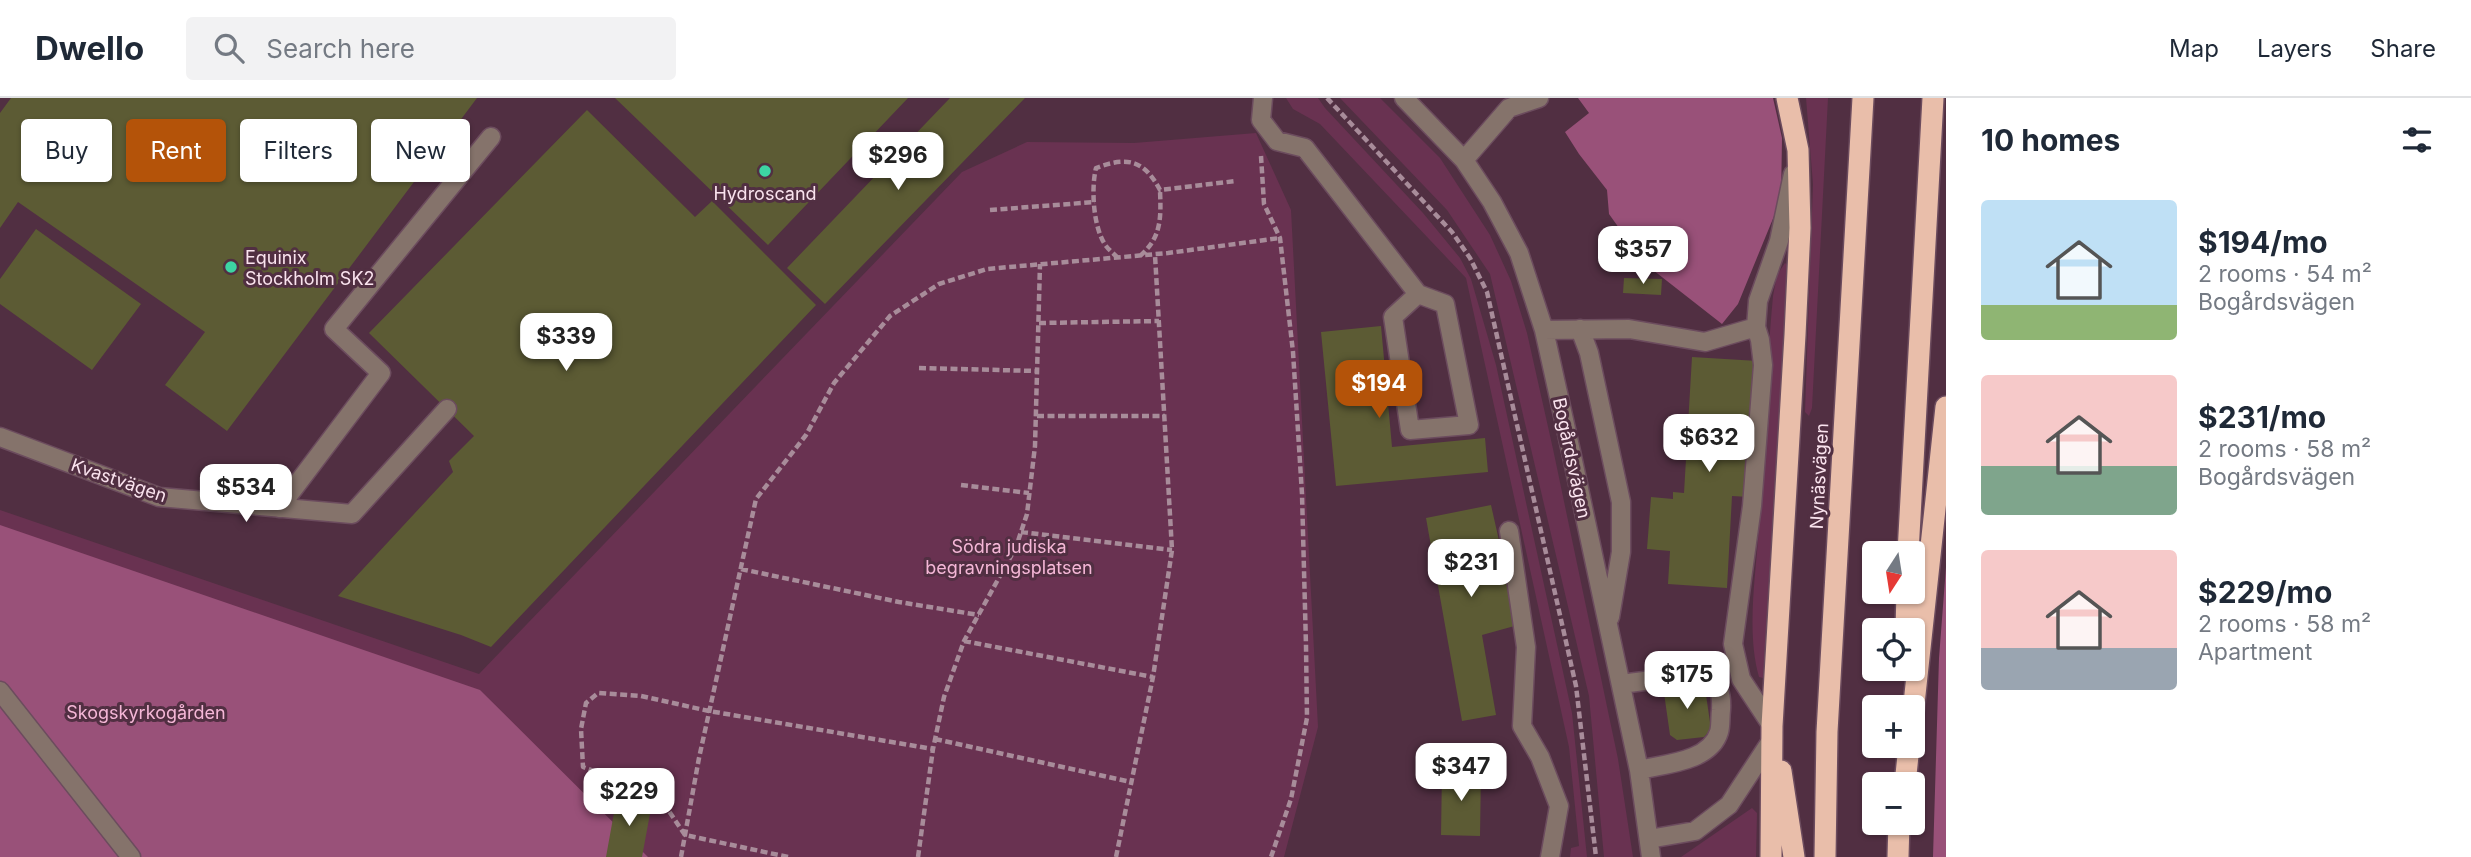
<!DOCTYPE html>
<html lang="en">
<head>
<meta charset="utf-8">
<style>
  :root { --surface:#fff; --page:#f2f2f3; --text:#1f2937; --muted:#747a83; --line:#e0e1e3; --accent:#b45309 }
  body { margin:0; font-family:Inter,sans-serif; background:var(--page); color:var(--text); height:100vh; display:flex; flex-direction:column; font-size:26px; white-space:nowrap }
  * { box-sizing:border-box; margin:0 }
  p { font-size:23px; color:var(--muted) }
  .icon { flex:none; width:38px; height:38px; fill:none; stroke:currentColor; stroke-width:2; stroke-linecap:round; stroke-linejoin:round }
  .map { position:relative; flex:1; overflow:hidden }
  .sheet { display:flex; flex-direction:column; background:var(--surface); width:525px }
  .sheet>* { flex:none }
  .guide { position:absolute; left:21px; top:21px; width:665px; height:63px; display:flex; gap:14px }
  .needle { width:46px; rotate:192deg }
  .fabs { position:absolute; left:1862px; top:443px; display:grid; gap:14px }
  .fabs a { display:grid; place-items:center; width:63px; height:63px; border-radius:7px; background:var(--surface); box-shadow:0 2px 5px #0004; font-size:35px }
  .price { position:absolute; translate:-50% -60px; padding:0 16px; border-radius:14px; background:#fff; color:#222; font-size:23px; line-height:46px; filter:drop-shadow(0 2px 4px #0008) }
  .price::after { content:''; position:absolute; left:50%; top:42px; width:21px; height:16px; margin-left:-10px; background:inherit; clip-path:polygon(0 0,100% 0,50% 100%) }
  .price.active { background:var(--accent); color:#fff }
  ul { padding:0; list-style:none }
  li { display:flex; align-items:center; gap:21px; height:175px; padding:0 35px }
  li span { display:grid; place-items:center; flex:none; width:196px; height:140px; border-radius:7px; color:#555 }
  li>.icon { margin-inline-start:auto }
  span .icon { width:84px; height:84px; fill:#fffc; stroke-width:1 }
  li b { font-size:30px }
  h2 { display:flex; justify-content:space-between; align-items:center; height:84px; padding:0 35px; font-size:30px }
  .pill { padding:0 24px; border-radius:7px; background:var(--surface); box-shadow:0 2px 5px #0004; font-size:24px; line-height:63px }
  .pill.active { background:var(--accent); color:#fff }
  header { display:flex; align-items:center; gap:42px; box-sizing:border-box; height:98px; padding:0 35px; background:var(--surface); border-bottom:2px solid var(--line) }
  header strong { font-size:33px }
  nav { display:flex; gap:38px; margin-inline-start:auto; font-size:24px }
  .search { width:490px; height:63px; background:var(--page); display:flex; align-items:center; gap:18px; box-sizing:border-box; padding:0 24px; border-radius:7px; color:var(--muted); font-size:26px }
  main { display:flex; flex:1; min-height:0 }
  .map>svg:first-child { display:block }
  .green { fill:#693251 }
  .forest { fill:#995179 }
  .building { fill:#5c5b34 }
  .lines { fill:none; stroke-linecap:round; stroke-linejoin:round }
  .minor-casing { stroke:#6c4c5e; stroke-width:21 }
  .highway-casing { stroke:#6c4c5e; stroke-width:24 }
  .path { stroke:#a88c9a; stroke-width:4.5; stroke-dasharray:7 3.5; stroke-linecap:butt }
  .minor { stroke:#85736b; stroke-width:18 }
  .highway { stroke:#e9beaa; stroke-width:21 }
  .poi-dot { fill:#3dd4a3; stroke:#512f42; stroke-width:2.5 }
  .labels { text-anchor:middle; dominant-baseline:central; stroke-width:6; stroke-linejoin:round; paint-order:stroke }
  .poi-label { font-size:18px; fill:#fae3ee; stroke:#512f42 }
  .street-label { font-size:18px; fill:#fae3ee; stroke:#512f42 }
  .park-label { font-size:18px; fill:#f5b7d7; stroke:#512f42 }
</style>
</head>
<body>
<header>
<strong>Dwello</strong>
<div class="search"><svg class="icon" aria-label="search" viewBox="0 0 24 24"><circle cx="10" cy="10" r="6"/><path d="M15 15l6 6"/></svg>Search here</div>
<nav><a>Map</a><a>Layers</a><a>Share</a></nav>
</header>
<main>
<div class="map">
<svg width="1946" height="759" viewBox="0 0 1946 759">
  <rect width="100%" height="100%" fill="#512f42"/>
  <!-- green -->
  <path class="green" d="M 1286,0 L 1318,0 L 1325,10 L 1423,115 L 1460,160 L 1471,181 L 1496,267 L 1572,615 L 1587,759 L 1570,759 L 1571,750 L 1579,748 L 1569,649 L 1466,180 L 1320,26 L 1293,11 Z
    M 1340,0 L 1380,0 L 1440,60 L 1490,137 L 1511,183 L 1527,235 L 1553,351 L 1618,661 L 1633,759 L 1604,759 L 1589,598 L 1490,176 L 1447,112 Z
    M 1806,0 L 1828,0 L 1812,310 L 1809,318 L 1805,314 L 1813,86 Z
    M 1256,35 L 1291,112 L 1318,629 L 1284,759 L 0,759 L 0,412 L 479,576 L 962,74 L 1027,44 L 1134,45 Z
    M 1785,165 L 1788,167 L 1763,580 L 1759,579 C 1746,534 1756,476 1759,429 C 1763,352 1766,274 1773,198 L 1777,177 Z
    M 1752,710 L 1757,715 L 1756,759 L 1681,759 Z"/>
  <!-- forest -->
  <path class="forest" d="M 1578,0 L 1773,0 L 1782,40 L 1781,101 L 1738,206 L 1722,226 L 1644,165 L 1609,116 L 1607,92 L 1579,56 L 1565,34 L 1589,15 Z
    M 0,427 L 480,592 L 648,759 L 0,759 Z
    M 1946,469 L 1946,759 L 1933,759 L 1939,560 Z"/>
  <!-- building -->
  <path class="building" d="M 11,0 L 477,0 L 227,333 L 165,287 L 205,234 L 18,104 L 0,130 L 0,15 Z
    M 615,0 L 908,0 L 768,147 Z
    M 950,0 L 1025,0 L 825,206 L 787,170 Z
    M 587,12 L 695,119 L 712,103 L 816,207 L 491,549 L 461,537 L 338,498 L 453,374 L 449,363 L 474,338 L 369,235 Z
    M 36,131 L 141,206 L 92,272 L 0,206 L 0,181 Z
    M 1624,180 L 1662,181 L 1661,197 L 1623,195 Z
    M 1381,228 L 1392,349 L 1485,340 L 1488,374 L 1336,388 L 1321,234 Z
    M 1692,259 L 1758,263 L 1749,399 L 1732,398 L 1727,490 L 1668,486 L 1670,453 L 1647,451 L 1651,399 L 1673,401 L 1673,394 L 1684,395 Z
    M 1491,407 L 1518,527 L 1482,537 L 1496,617 L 1462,623 L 1426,420 Z
    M 1696,585 L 1705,590 L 1711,631 L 1704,639 L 1677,642 L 1670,637 L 1664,595 L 1670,588 Z
    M 1442,672 L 1481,673 L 1480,738 L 1441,737 Z
    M 617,698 L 652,705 L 642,759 L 606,759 Z"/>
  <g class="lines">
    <defs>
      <path id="minor" d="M 1263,0 L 1261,22 L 1277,43 L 1305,50 L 1418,196 L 1445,206 L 1469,327 L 1410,332 L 1393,219 L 1418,196
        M 1404,0 L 1464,62 L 1492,104 L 1519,155 L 1544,232 L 1572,358 L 1639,672 L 1651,759
        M 1464,62 L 1509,10 L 1539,0
        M 1580,231 L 1589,255 L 1621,404 L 1621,454 L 1610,519
        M 1544,232 L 1629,231 L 1705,244 L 1756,229
        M 0,339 L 159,399 L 352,416 L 447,311
        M 279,410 L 381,275 L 334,231 L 491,39
        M 1509,433 L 1526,549 L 1522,628 L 1540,659 L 1559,708 L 1550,759
        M 1621,586 L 1706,575 C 1719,587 1722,595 1721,612 C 1720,619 1721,628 1719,634 C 1710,664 1664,666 1639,672
        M 0,593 L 131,759
        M 1772,628 L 1741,581 L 1733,546 L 1752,408 L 1763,267 L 1760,242 L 1756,229 L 1758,203 L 1779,143 L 1793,76
        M 1649,741 L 1695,733 L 1729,707 L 1773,640"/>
      <path id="highway" d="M 1908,455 L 1933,0
        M 1906,532 L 1907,494
        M 1913,615 L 1946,309
        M 1781,673 L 1794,759
        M 1905,686 L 1909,648
        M 1771,759 L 1772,628 L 1795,237 L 1800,130 L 1798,52 L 1787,0
        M 1825,759 L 1827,634 L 1863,0
        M 1898,759 L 1899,724"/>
    </defs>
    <!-- minor casing -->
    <use href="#minor" class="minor-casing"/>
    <!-- highway casing -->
    <use href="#highway" class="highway-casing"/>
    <!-- path -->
    <path class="path" d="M 1327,0 L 1452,134 L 1470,160 L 1487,194 L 1576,588 L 1596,759
      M 1261,58 L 1264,106 L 1280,140 L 1293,254 L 1302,396 L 1306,548 L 1307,620 L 1291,701 L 1271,759
      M 990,112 L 1095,104
      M 1140,158 C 1162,139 1161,119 1160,92
      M 1118,160 C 1114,156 1109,152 1106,148 C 1093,130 1091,90 1096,70 C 1128,58 1144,62 1160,92 L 1236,83
      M 1039,225 L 1159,223
      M 919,270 L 1037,273
      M 1037,318 L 1165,318
      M 961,387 L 1029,395
      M 1021,434 L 1172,452
      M 741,471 L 899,504 L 979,517
      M 964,543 L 1153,579
      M 935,641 L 1131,684
      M 681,759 L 699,660 L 756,401 L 806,337 L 834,285 L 890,218 L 939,186 L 987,171 L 1168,155 L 1280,140
      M 788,759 L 685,737 L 658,697 L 583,669 L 581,631 L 586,605 L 598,595 L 641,598 L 709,613 L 933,651
      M 918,759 L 933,651 L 944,599 L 964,543 L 1016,449 L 1027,416 L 1035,348 L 1040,166
      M 1116,759 L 1153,579 L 1172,452 L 1155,157"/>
    <!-- minor -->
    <use href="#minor" class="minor"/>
    <!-- highway -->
    <use href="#highway" class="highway"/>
  </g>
  <!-- markers -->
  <g class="poi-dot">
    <circle cx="765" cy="73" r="7"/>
    <circle cx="231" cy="169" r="7"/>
  </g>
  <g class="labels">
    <!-- poi labels -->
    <g class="poi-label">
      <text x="765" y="95">Hydroscand</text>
      <text x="245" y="159" text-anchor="start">Equinix<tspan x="245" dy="21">Stockholm SK2</tspan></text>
    </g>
    <!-- street labels -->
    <g class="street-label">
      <text transform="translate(1572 360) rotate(78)">Bogårdsvägen</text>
      <text transform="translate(1819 378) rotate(-87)">Nynäsvägen</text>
      <text transform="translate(119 382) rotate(19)">Kvastvägen</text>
    </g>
    <!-- park labels -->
    <g class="park-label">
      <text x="1009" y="448">Södra judiska<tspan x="1009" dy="21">begravningsplatsen</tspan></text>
      <text x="146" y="614">Skogskyrkogården</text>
    </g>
  </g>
</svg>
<div class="fabs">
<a><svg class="needle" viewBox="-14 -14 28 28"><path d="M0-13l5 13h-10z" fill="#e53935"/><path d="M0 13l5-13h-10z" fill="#747a83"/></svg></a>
<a><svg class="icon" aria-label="locate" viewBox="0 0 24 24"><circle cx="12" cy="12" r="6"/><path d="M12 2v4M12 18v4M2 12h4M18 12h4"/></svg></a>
<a>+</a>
<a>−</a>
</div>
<b class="price" style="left:898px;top:94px">$296</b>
<b class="price" style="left:1643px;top:188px">$357</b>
<b class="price" style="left:566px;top:275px">$339</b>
<b class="price active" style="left:1379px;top:322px">$194</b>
<b class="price" style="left:1709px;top:376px">$632</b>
<b class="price" style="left:246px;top:426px">$534</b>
<b class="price" style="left:1471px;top:501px">$231</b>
<b class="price" style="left:1687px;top:613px">$175</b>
<b class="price" style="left:1461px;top:705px">$347</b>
<b class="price" style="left:629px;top:730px">$229</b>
<div class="guide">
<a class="pill">Buy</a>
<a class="pill active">Rent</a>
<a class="pill">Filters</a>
<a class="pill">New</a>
</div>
</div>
<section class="sheet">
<h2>10 homes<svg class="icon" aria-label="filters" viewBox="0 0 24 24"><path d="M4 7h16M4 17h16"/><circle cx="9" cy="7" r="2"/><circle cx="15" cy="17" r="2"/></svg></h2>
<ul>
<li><span style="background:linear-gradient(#bfe0f5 75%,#8fb573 0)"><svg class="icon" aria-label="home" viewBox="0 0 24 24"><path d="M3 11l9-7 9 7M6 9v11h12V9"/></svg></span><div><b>$194/mo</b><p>2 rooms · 54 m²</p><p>Bogårdsvägen</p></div></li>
<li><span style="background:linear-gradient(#f6c9c9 65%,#7fa58c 0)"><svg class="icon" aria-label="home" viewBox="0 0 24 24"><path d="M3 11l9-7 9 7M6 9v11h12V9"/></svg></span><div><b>$231/mo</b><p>2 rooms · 58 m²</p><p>Bogårdsvägen</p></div></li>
<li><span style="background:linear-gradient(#f6c9c9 70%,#9aa5b1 0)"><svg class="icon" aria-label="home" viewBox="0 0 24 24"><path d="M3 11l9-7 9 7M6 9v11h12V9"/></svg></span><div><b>$229/mo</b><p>2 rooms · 58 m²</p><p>Apartment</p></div></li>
</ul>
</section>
</main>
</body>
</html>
